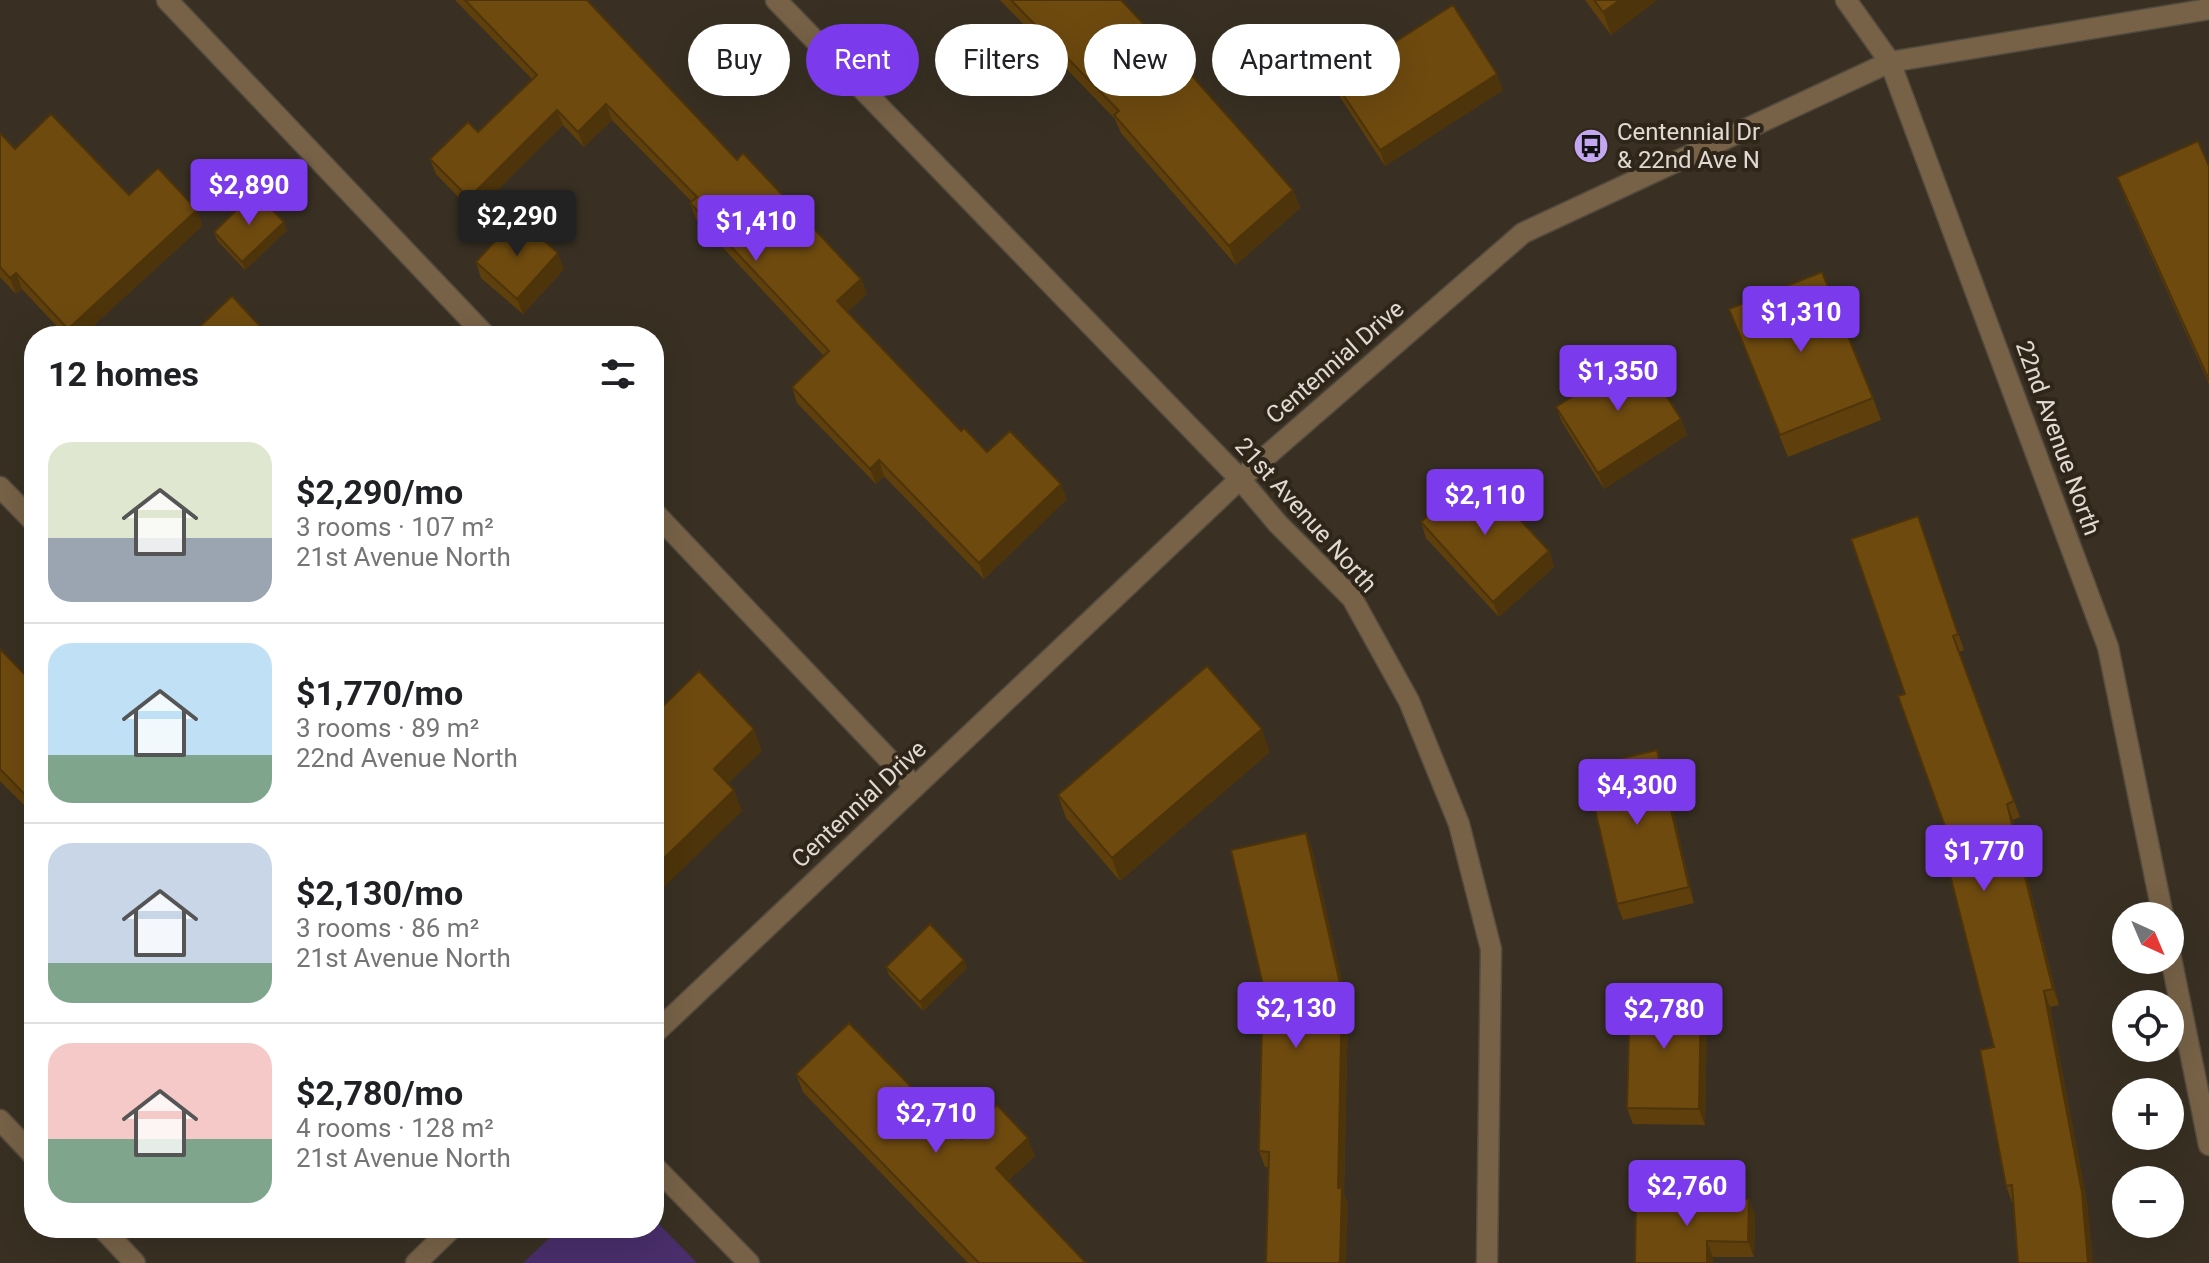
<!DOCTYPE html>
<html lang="en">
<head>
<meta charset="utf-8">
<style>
  :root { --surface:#fff; --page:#f2f2f2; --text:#202124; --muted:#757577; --line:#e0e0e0; --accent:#7c3aed }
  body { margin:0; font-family:Roboto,sans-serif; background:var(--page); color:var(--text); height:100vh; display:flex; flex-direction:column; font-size:30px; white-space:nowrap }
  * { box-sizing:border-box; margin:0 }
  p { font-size:26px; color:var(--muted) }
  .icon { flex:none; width:44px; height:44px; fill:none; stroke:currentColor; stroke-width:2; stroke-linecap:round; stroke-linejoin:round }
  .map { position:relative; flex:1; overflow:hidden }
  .panel { position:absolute; left:24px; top:326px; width:640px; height:912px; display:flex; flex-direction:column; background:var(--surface); border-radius:32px; box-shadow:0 8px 32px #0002 }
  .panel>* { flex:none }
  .top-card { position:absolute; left:688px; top:24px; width:760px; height:72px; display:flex; gap:16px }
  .needle { width:52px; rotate:136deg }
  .tools { position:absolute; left:2112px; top:902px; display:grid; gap:16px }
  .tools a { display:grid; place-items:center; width:72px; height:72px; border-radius:50%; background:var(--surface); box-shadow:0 8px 32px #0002; font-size:40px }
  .price { position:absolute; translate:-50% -68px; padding:0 18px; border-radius:8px; background:var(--accent); color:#fff; font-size:26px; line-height:52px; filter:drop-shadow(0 2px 4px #0008) }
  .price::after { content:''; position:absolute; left:50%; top:48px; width:24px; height:18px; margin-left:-12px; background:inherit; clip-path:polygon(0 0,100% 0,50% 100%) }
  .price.on { background:#222; color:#fff }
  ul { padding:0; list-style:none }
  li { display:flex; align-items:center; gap:24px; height:200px; padding:0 24px }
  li+li { border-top:2px solid var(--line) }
  li span { display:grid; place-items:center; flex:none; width:224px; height:160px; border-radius:24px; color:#555 }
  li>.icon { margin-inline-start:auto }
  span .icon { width:96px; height:96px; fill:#fffc; stroke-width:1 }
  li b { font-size:34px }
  h2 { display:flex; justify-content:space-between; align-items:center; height:96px; padding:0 24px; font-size:34px }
  .tag { padding:0 28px; border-radius:36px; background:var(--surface); box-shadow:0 8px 32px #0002; font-size:28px; line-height:72px }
  .tag.on { background:var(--accent); color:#fff }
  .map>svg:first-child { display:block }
  .green { fill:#492e6b }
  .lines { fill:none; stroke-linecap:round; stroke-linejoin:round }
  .minor-casing { stroke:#544b3f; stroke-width:23 }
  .minor { stroke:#776247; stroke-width:20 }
  .wall { fill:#5f400d }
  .shaded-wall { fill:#4d340a }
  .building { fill:#6e4a0f; stroke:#4d340a; stroke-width:2 }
  .labels { text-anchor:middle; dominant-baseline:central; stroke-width:8; stroke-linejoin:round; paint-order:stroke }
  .poi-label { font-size:24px; fill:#e0dad2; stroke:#2f2619; text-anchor:start }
  .street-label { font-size:24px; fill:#e0dad2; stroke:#2f2619 }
</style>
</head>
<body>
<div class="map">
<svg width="2209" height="1263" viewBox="0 0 2209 1263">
  <rect width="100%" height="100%" fill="#393023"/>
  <!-- green -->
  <path class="green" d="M 654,1219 L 697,1263 L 523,1263 L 560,1228 L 654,1228 Z"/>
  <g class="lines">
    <defs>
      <path id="minor" d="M 167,0 L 486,336
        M 776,0 L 1240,479 L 1278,524 L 1352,598 L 1409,701 L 1459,824 L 1491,949 L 1487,1263
        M 1846,0 L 1890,62 L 2108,647 L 2163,916
        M 0,487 L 34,522
        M 654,512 L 915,787
        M 2170,953 L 2209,1145
        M 654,1034 L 1240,479 L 1523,233 L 1890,62 L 2209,9
        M 0,1120 L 34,1156
        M 654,1166 L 749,1263
        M 102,1228 L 135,1263
        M 416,1263 L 452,1228"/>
    </defs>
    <!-- minor casing -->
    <use href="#minor" class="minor-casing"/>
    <!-- minor -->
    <use href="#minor" class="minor"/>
  </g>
  <!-- wall -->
  <path class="wall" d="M 455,0 L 587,0 L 737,160 L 861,279 L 867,294 L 847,312 L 961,431 L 987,452 L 1067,499 L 984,579 L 884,476 L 876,484 L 797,403 L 792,387 L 824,356 L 696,219 L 690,203 L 692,202 L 612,120 L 584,147 L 563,125 L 474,213 L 436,174 L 430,159 L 478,132 L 532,79 Z
    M 1000,0 L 1121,0 L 1293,190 L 1300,208 L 1236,265 L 1121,133 L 1115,119 Z
    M 1585,0 L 1657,0 L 1611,35 Z
    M 1334,81 L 1503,90 L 1385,166 L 1340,97 Z
    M 0,133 L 15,149 L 129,195 L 197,210 L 202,226 L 82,336 L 66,336 L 22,289 L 16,294 L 0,277 Z
    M 2209,166 L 2209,384 L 2125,198 L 2117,177 Z
    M 287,230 L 245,270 L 217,240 L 214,232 Z
    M 476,262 L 564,269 L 523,314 L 481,278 Z
    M 1729,309 L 1873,398 L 1881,420 L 1788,457 Z
    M 1556,407 L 1681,419 L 1687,435 L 1604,489 L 1562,422 Z
    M 1918,516 L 1964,650 L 1959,652 L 2020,817 L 2013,820 L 2059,1005 L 2050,1007 L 2088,1208 L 2012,1202 L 2006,1186 L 1994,1047 L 1960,868 Z
    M 1421,522 L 1549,551 L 1554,567 L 1499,617 L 1426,538 Z
    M 0,649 L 34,684 L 34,815 L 0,781 Z
    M 1270,752 L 1120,881 L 1066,818 L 1058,795 Z
    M 1663,766 L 1694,903 L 1623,920 L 1617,904 Z
    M 1306,833 L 1312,849 L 1348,1008 L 1344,1194 L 1348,1204 L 1269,1167 L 1265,1167 L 1259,1151 Z
    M 886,967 L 967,968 L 923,1011 L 889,975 Z
    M 1707,1010 L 1705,1125 L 1633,1124 L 1627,1108 Z
    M 796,1074 L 962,1139 L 1035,1156 L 1008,1181 L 1086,1263 L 968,1263 L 803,1092 Z
    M 1755,1215 L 1754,1257 L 1713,1257 L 1713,1263 L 1635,1263 Z"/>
  <!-- shaded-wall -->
  <path class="shaded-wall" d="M 1620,0 L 1657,0 L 1611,35 L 1603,12 Z
    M 1497,74 L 1503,90 L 1385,166 L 1380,150 Z
    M 606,104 L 612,120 L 584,147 L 578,132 Z
    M 557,110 L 563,125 L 474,213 L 469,198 Z
    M 1293,190 L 1300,208 L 1236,265 L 1229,246 Z
    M 197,210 L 202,226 L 82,336 L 70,336 L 68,329 Z
    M 284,222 L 287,230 L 245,270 L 242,262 Z
    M 558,253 L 564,269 L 523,314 L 517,299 Z
    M 16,273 L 22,289 L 16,294 L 10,278 Z
    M 861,279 L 867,294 L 842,317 L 837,301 Z
    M 1681,419 L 1687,435 L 1604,489 L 1598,473 Z
    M 879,460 L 884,476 L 876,484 L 870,469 Z
    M 1061,484 L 1067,499 L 984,579 L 979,563 Z
    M 1549,551 L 1554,567 L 1499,617 L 1493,602 Z
    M 754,729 L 762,751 L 721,790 L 714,769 Z
    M 1262,729 L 1270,752 L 1120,881 L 1112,858 Z
    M 1657,750 L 1663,766 L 1694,903 L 1689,887 Z
    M 734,790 L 742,811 L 654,897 L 654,868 Z
    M 2007,804 L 2013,820 L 2059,1005 L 2053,989 Z
    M 1306,833 L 1312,849 L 1348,1008 L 1344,1194 L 1348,1204 L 1346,1263 L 1340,1263 L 1338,1188 Z
    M 964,960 L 967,968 L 923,1011 L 920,1002 Z
    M 2044,991 L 2050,1007 L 2088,1208 L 2093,1263 L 2088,1263 Z
    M 1701,994 L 1707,1010 L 1705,1125 L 1699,1109 Z
    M 1028,1138 L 1035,1156 L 1002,1187 L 996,1168 Z
    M 1749,1199 L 1755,1215 L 1754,1257 L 1748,1242 Z
    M 1707,1241 L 1713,1257 L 1713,1263 L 1707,1263 Z"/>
  <!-- building -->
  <path class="building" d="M 465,0 L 587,0 L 737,160 L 743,153 L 861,279 L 837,301 L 961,431 L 964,428 L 987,452 L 1010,431 L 1061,484 L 979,563 L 879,460 L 870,469 L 792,387 L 829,351 L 690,203 L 697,197 L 606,104 L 578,132 L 557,110 L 469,198 L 430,159 L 468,122 L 478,132 L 537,75 Z
    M 1011,0 L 1121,0 L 1186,69 L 1293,190 L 1229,246 L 1114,115 L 1119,111 Z
    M 1594,0 L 1620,0 L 1603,12 Z
    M 1453,5 L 1497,74 L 1380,150 L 1334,81 Z
    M 51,114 L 129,195 L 158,168 L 197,210 L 68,329 L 16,273 L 10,278 L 0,267 L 0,133 L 15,149 Z
    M 2198,141 L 2209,166 L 2209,380 L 2117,177 Z
    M 255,192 L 284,222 L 242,262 L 214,232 Z
    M 517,217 L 558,253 L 517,299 L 476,262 Z
    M 1822,272 L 1873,398 L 1780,435 L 1729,309 Z
    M 232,296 L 269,336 L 190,336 Z
    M 1639,353 L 1681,419 L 1598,473 L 1556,407 Z
    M 1476,472 L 1549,551 L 1493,602 L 1421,522 Z
    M 1918,516 L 1958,634 L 1953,636 L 2014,801 L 2007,804 L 2053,989 L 2044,991 L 2082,1192 L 2088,1263 L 2018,1263 L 2012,1185 L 2006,1186 L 1980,1050 L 1994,1047 L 1949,871 L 1960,868 L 1898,696 L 1905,694 L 1851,539 Z
    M 0,649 L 34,684 L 34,804 L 0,769 Z
    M 1207,666 L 1262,729 L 1112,858 L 1058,795 Z
    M 699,671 L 754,729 L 714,769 L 734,790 L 654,868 L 654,704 L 659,710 Z
    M 1657,750 L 1689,887 L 1617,904 L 1585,767 Z
    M 1306,833 L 1342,992 L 1338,1188 L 1342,1188 L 1340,1263 L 1266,1263 L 1269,1152 L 1259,1151 L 1263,985 L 1231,850 Z
    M 930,924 L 964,960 L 920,1002 L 886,967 Z
    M 1630,993 L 1701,994 L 1699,1109 L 1627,1108 Z
    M 849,1023 L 962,1139 L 997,1105 L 1028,1138 L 996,1168 L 1086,1263 L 979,1263 L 796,1074 Z
    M 1636,1198 L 1749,1199 L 1748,1242 L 1707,1241 L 1707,1263 L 1635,1263 Z"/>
  <!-- icons -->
  <defs>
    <symbol id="bus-disc" viewBox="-11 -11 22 22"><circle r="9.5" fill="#c4a7f1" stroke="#2f2619"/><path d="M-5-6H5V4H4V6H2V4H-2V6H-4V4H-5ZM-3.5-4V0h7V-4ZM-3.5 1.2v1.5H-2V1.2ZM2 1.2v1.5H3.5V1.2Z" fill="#111"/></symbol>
  </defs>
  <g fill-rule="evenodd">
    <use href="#bus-disc" x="1571" y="126" width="40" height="40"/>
  </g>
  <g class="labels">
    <!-- poi labels -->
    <g class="poi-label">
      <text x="1617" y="132">Centennial Dr<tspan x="1617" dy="28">&amp; 22nd Ave N</tspan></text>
    </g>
    <!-- street labels -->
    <g class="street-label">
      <text transform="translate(1335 362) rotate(-41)">Centennial Drive</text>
      <text transform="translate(2058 438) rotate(70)">22nd Avenue North</text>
      <text transform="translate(1306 515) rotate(48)">21st Avenue North</text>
      <text transform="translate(859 804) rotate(-43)">Centennial Drive</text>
    </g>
  </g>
</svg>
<div class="tools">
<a><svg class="needle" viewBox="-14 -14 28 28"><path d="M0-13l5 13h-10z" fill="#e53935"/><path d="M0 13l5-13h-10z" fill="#757577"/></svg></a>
<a><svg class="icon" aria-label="locate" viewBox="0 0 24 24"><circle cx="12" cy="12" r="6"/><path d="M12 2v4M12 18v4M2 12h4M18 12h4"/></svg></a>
<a>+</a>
<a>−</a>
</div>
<b class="price" style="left:249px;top:227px">$2,890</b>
<b class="price on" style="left:517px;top:258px">$2,290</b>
<b class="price" style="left:756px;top:263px">$1,410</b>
<b class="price" style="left:1801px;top:354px">$1,310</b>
<b class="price" style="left:1618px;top:413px">$1,350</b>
<b class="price" style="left:1485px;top:537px">$2,110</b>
<b class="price" style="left:1637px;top:827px">$4,300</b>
<b class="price" style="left:1984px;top:893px">$1,770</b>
<b class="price" style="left:1296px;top:1050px">$2,130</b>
<b class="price" style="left:1664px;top:1051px">$2,780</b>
<b class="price" style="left:936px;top:1155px">$2,710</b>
<b class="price" style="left:1687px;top:1228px">$2,760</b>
<div class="top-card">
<a class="tag">Buy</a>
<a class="tag on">Rent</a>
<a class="tag">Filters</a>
<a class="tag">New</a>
<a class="tag">Apartment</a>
</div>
<section class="panel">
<h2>12 homes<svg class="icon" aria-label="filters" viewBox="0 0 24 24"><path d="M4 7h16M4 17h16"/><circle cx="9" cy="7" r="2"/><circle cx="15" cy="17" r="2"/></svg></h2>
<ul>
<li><span style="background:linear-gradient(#dfe7d0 60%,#9aa5b1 0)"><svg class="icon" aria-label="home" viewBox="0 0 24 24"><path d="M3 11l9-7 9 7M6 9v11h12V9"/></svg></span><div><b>$2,290/mo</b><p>3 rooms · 107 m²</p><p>21st Avenue North</p></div></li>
<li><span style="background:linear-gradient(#bfe0f5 70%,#7fa58c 0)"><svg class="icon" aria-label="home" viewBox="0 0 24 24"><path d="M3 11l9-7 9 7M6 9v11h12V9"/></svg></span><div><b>$1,770/mo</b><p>3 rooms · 89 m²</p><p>22nd Avenue North</p></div></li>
<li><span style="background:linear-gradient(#c9d6e8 75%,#7fa58c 0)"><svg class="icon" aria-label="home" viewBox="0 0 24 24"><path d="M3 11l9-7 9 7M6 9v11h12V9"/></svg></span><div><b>$2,130/mo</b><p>3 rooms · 86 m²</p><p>21st Avenue North</p></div></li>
<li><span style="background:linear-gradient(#f6c9c9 60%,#7fa58c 0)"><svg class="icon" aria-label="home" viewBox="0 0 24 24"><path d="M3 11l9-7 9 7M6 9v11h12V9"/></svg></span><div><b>$2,780/mo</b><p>4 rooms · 128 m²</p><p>21st Avenue North</p></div></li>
</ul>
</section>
</div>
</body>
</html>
